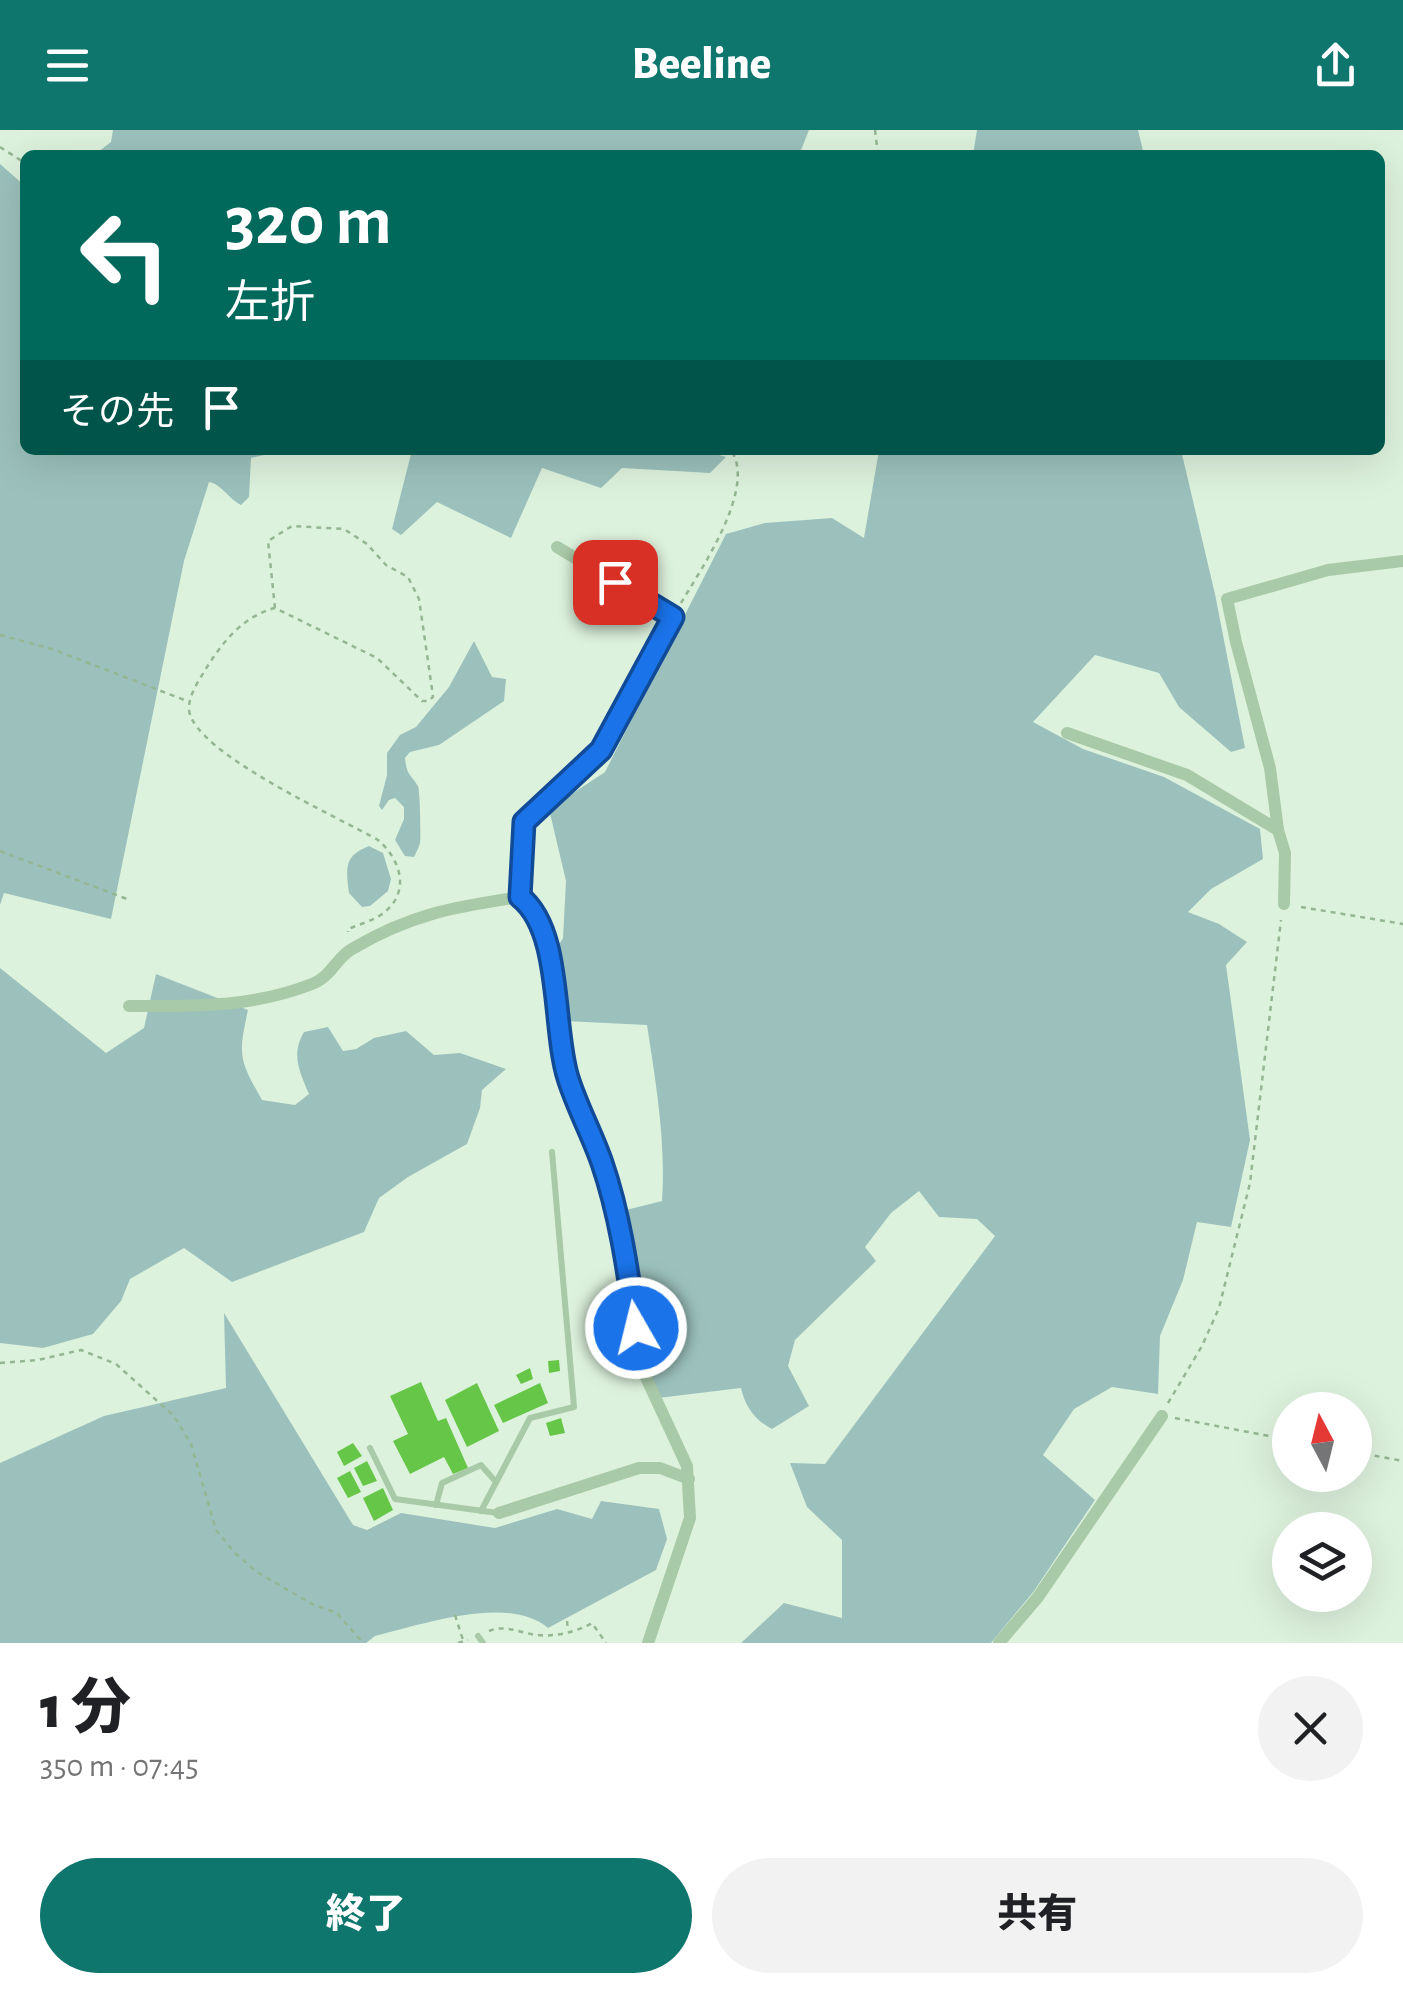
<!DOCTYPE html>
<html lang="ja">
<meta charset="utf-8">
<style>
:root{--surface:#fff;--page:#f2f2f2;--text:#202124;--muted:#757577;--accent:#0f766e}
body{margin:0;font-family:"Alegreya Sans","Noto Sans JP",sans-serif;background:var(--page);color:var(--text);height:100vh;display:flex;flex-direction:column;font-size:38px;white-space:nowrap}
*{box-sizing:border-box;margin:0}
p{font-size:32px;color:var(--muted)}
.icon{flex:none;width:55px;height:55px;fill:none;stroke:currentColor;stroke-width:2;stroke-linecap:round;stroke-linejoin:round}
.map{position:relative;height:1513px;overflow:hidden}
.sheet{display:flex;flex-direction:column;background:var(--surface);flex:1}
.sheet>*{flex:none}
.hud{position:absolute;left:20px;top:20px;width:1365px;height:305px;border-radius:15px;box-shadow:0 10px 40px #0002;background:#00695c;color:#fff;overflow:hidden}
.needle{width:65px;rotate:353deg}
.controls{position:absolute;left:1272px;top:1262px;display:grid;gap:20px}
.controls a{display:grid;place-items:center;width:100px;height:100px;border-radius:50%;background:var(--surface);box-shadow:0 10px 40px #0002;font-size:50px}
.pin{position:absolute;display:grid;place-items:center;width:85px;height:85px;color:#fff;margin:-42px;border-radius:20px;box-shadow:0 5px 15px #0006}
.me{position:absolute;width:110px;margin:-55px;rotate:352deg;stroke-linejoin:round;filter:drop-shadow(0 0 8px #0008)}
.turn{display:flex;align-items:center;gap:35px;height:210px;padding:0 40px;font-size:45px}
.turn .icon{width:130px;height:130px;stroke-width:2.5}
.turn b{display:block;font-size:70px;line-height:85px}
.then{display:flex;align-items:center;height:95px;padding:0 40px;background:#0003;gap:20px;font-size:38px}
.round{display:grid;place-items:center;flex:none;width:105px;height:105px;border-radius:52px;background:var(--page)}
.headline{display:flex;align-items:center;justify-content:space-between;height:170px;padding:0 40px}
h1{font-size:60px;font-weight:800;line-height:75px}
.action{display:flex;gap:20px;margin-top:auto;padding:20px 40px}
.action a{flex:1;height:115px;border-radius:60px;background:var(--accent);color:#fff;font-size:40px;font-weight:800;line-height:115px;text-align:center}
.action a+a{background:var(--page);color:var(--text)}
header{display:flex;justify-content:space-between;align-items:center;height:130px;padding:0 40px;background:var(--accent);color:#fff;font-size:45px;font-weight:800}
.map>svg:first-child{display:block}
</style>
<header><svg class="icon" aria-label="menu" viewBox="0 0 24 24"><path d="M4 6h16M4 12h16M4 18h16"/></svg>Beeline<svg class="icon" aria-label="share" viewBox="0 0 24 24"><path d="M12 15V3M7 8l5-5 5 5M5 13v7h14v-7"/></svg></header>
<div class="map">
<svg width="1403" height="1513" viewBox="0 0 1403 1513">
<rect width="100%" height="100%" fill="#ddf2dd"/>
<g fill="#9cc1bc">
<path d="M113 0H809L799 25H94L111 12Z"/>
<path d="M977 0H1138L1144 25H973Z"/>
<path d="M0 34 25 56V320H286L251 328 249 367 241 375C229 369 221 354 209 352L184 431 111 789 4 763 0 775Z"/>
<path d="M412 320H701L726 327 710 343 622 338 601 358 542 338 511 408 437 372 401 405 392 399Z"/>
<path d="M879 320H1181L1215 464 1245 618 1231 622 1179 577 1159 543 1095 525 1033 592 1083 619 1164 647 1260 699 1263 729 1211 759 1188 782 1219 794 1247 812 1226 835 1250 1010 1231 1097 1197 1092 1183 1150 1160 1206 1158 1264 1112 1257 1074 1279 1043 1325 1095 1370 1034 1461 991 1513H741L784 1473 842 1488V1410L807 1377 790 1333 825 1334 995 1106 977 1089 939 1087 919 1061 891 1083 865 1117 876 1131 795 1210 788 1236 809 1276 772 1299C756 1291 745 1277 741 1258L658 1268 646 1231 636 1144 622 1081 662 1071C666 1012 656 954 647 895L565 891 555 821 563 808 566 751 549 679 605 642 726 404 765 393 832 388 864 408Z"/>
<path d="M474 511 492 547 506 549 504 571 439 615 410 622 405 628C407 646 410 643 418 656 420 660 421 708 420 713 420 715 415 725 414 727L405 726 395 710 404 689V677L395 668 389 670 382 680 379 676 387 645V623L400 605 416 597 449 557Z"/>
<path d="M369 716 383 723 391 749 388 761 370 776 362 777 349 763C346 737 344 726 369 716Z"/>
<path d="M0 838 106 923 144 898 156 844 248 880C238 926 239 929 262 970L295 975 309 964C299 941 291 924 304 902L328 897 343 921 356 919 374 908 406 901 434 925 460 923 506 939 482 960 480 978 467 1014 408 1047 379 1068 364 1102 232 1152 184 1118 130 1149 121 1171 93 1204 43 1218 0 1213Z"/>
<path d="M224 1183 353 1395 367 1400 401 1383 495 1398 557 1379 592 1389 601 1371 659 1379 667 1409 656 1440 548 1498C508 1464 421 1495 375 1506L366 1513H0V1333L104 1286 226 1258Z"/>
</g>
<g fill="#66c647">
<path d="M559 1230 560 1241 549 1243 548 1231Z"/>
<path d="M530 1238 533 1249 521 1254 516 1245Z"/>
<path d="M421 1252 438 1291 446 1288 468 1338 453 1344 444 1327 410 1344 393 1311 408 1304 390 1266Z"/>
<path d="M477 1253 499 1301 467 1317 445 1270Z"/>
<path d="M540 1253 548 1273 503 1293 494 1275Z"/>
<path d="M561 1288 565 1303 550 1306 546 1293Z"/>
<path d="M353 1313 362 1326 344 1336 337 1322Z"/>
<path d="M367 1331 377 1351 363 1356 354 1338Z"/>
<path d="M350 1341 361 1362 348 1368 337 1348Z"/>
<path d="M383 1358 393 1380 374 1391 363 1368Z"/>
</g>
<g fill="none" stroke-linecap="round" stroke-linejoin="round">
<g stroke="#94b692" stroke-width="2.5" stroke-dasharray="5 5" stroke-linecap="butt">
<path d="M875 0 878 25"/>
<path d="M0 17 25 33"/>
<path d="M681 473C701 439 757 358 731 320"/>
<path d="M275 478 268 411 292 396 344 399 367 414 386 435 408 447 419 469 432 559 433 567 428 571H422L377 528 275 478C244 486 224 510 207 537 200 549 188 565 189 580 194 623 340 688 378 710 399 728 411 759 386 781 376 790 360 794 348 799V802"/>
<path d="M0 505 52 519 187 571"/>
<path d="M0 721 127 769"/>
<path d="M1301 777 1403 794"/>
<path d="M0 1233 38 1230 81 1220 116 1234 174 1286 191 1314 216 1400 235 1423 257 1442 312 1474 337 1483 363 1513"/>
<path d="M1168 1273 1202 1216 1219 1178 1250 1053 1281 790"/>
<path d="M1175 1288 1290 1310"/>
<path d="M1355 1322 1403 1331"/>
<path d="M455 1485 463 1510"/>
<path d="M567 1491 568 1501"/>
<path d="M489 1501C505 1494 520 1503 537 1505 556 1507 576 1502 592 1493L606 1513"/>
<path d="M458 1513 468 1510"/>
</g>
<g stroke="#a9caa8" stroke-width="6">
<path d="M370 1318 395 1369 498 1383"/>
<path d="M436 1375 442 1353 481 1335 496 1352"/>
<path d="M481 1381 530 1288 574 1277 552 1022"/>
<path d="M478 1506 483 1513"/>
</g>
<g stroke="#a9caa8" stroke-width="12">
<path d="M1067 603 1187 645 1278 700"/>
<path d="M520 767 524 692 601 620 673 487 557 417"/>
<path d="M1284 774 1285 723 1278 700 1270 638 1236 512 1227 469 1328 440 1403 431"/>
<path d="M129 876C193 876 251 878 312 854 331 847 336 828 352 819 411 784 454 777 520 767L534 778 547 816 567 945 603 1034 627 1142 643 1241 687 1336 690 1388 648 1513"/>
<path d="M499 1383 639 1338H660L689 1349"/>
<path d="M999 1513 1038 1467 1162 1286"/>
</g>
</g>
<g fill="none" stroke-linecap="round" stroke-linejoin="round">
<g stroke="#114b97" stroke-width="25">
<path id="route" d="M615 452 673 487 601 620 524 692 520 767C563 801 552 898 568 948 577 977 592 1004 602 1033 620 1085 628 1143 636 1198"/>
</g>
<use href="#route" stroke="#1a73e8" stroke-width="18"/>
</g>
</svg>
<div class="controls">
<a><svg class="needle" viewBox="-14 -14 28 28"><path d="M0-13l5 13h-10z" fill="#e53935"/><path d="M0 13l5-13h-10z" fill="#757577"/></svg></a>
<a><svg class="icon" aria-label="layers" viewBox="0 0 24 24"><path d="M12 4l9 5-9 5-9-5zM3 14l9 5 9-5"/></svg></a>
</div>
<div class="pin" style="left:615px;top:452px;background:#d93025"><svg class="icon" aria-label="arrive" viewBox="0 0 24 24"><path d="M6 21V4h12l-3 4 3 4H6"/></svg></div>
<svg class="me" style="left:636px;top:1198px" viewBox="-20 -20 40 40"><circle r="17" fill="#1a73e8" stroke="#fff" stroke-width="3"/><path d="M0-11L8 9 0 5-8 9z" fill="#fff"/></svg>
<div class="hud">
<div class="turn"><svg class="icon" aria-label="left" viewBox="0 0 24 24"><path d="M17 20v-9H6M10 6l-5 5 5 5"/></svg><div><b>320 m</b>左折</div></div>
<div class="then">その先<svg class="icon" aria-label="arrive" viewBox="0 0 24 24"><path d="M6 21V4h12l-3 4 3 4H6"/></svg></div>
</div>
</div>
<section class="sheet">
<div class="headline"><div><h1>1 分</h1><p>350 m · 07:45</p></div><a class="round"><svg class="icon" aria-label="close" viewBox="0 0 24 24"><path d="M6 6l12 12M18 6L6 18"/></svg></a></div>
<div class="action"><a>終了</a><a>共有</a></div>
</section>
